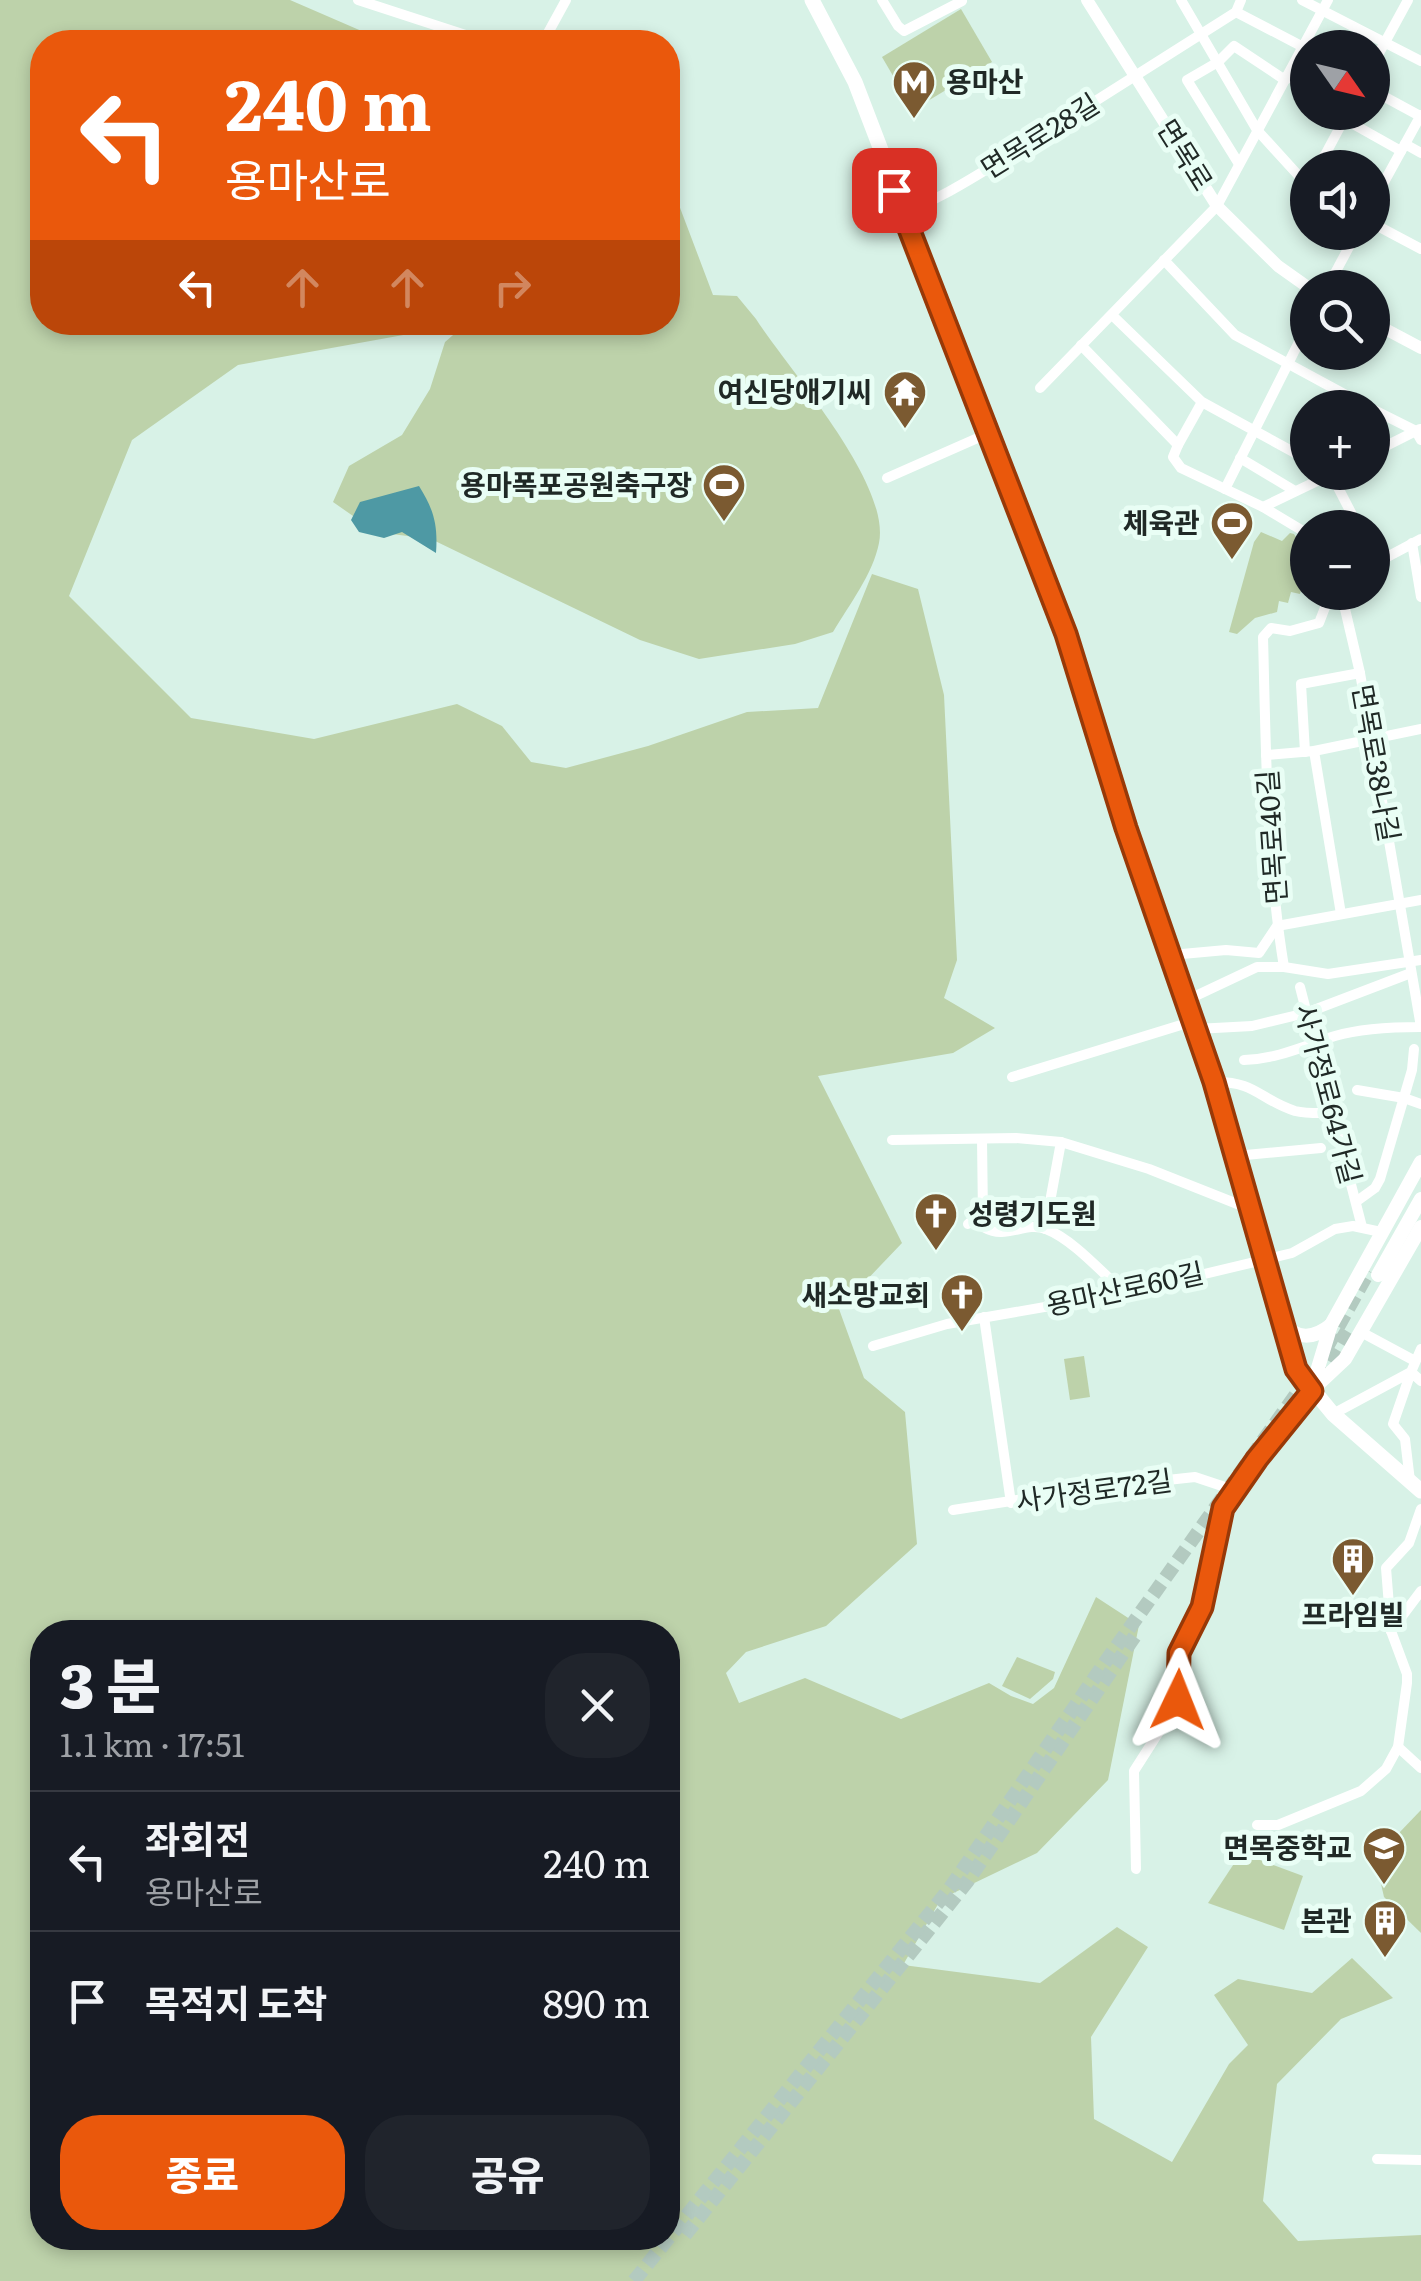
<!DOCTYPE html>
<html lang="ko">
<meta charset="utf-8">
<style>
:root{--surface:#171b24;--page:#20242c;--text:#f1f3f6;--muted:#9ea1a6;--line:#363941;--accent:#ea580c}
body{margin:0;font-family:Literata,"Noto Sans KR",serif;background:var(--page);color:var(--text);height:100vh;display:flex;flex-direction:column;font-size:38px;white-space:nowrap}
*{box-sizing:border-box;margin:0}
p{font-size:32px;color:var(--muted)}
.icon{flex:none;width:55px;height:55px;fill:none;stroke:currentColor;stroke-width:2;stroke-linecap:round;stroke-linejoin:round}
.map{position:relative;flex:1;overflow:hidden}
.details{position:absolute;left:30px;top:1620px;width:650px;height:630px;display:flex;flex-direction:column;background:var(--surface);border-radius:40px;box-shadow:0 5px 15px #0003}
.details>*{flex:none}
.banner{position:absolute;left:30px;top:30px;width:650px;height:305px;border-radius:40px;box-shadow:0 5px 15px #0003;background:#ea580c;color:#fff;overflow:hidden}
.needle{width:65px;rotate:124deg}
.controls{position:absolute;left:1290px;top:30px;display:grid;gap:20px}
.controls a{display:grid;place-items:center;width:100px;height:100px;border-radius:50%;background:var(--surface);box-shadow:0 5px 15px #0003;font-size:50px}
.pin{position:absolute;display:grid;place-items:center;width:85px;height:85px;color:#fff;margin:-42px;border-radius:20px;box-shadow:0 5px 15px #0006}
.me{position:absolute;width:110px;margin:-55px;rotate:2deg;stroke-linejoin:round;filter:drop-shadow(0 0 8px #0008)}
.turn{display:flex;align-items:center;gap:35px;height:210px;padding:0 30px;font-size:45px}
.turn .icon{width:130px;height:130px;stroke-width:2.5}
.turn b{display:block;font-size:70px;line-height:85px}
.lanes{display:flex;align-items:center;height:95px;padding:0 30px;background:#0003;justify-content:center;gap:50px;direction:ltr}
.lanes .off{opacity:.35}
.round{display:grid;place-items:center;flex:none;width:105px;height:105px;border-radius:40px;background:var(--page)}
.overview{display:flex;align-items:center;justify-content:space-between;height:170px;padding:0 30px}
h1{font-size:60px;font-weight:800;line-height:75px}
.primary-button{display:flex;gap:20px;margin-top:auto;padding:20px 30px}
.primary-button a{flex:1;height:115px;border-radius:40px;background:var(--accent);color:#fff;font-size:40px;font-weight:800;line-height:115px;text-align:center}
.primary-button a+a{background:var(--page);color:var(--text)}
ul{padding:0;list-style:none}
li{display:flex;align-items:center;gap:30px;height:140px;padding:0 30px;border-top:2px solid var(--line)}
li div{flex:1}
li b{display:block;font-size:38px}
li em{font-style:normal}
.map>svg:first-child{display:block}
</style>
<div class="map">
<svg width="1421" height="2281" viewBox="0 0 1421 2281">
<rect width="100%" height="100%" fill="#d8f2e7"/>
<g fill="#bdd2aa" fill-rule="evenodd">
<path d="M0 0H290L387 42H42V322L444 323 420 332 238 365 132 440 69 596 191 718 314 739 457 704 502 726 531 762 566 768 648 746 747 712 818 708 872 574 918 589 944 695 957 960 944 998 995 1028 953 1053 818 1076 902 1243 839 1309 864 1378 905 1412 917 1544 826 1626 746 1652 726 1673 739 1703 805 1678 901 1719 989 1683 1011 1696 1033 1704 1054 1688 1096 1597 1139 1625 1108 1780 1037 1853 941 1899 903 1965 1040 1983 1117 1927 1148 1947 1091 2037 1094 2119 1172 2162 1229 2064 1248 2045 1214 1995 1238 1979 1312 1993 1352 1958 1393 1998 1341 2019 1277 2084 1263 2201 1298 2241 1421 2235V2281H0ZM42 1632H668V2238H42Z"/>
<path d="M961 9 992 62 913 110 882 57Z"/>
<path d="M668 176 713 295 737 296 756 319C789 370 891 483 879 543 873 574 849 605 833 632L795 644 699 659 640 640 431 539 376 532 333 502 349 466 402 435 430 389 445 342 467 323 668 322Z"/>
<path d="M1261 532 1282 541 1290 533 1294 534 1307 556 1305 562H1297L1307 565 1300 594 1291 592 1288 603 1279 601 1277 612 1255 618 1237 634 1229 632 1254 542Z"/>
<path d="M1084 1356 1090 1397 1070 1400 1064 1359Z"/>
<path d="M1017 1657 1055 1672 1053 1679 1030 1699 1002 1686Z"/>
<path d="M1421 1810V1933L1384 1897 1375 1858Z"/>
<path d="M1241 1853 1303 1876 1284 1930 1208 1903Z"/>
</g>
<path fill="#4e99a4" d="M419 486C434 510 438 525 436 553L402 532 384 538 359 532 351 520 360 502Z"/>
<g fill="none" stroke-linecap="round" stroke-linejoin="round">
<g stroke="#b3cac0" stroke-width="14" stroke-dasharray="14 7" stroke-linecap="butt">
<path d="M1328 1345 1369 1271"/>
<path d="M1318 1379 1348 1329"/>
<path d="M685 2235 967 1882 1137 1633"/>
<path d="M634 2281 950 1888 1106 1661 1312 1372"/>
</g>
<g stroke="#fff" stroke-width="10">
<path d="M358 0 487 42"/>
<path d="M882 0 898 26 904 31 962 1"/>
<path d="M1181 0 1257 130 1308 186"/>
<path d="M1302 0 1421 61"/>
<path d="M1236 12 1307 49"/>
<path d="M543 42 566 0"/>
<path d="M1372 66 1408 0"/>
<path d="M1287 76 1308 88"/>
<path d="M1372 90 1420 116"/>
<path d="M1344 119 1401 151"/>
<path d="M1405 144 1421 153"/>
<path d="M1324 156 1346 168"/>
<path d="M1239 164 1187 80 1218 62 1234 46 1285 80"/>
<path d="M1318 168 1348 112"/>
<path d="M1372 204 1421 115"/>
<path d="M889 218C938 202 982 172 1026 145 1096 101 1166 56 1236 12L1241 0"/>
<path d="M1372 223 1421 249"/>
<path d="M1164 260 1235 335 1370 408"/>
<path d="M1327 288 1357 232"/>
<path d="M1112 315 1202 402 1308 460"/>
<path d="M1081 345 1178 445 1173 457 1181 468 1263 507 1308 534"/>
<path d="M1040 388 1217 206 1328 0"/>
<path d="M1372 409 1416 431 1421 440"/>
<path d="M1178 445 1202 402"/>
<path d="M1372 453 1420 429"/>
<path d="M1240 458 1295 491"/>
<path d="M1330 472 1359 528"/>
<path d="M887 478 989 433"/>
<path d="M1225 489 1308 324"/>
<path d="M1263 507 1336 472"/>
<path d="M1412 543 1421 597"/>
<path d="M1372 565 1421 539"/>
<path d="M1314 751 1341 914"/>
<path d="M1305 752 1301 684 1360 673"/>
<path d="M1266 755 1314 751 1421 729"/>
<path d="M1171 955 1226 950 1259 953 1277 926 1421 900"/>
<path d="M1284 967C1266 858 1266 746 1263 637L1271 628 1290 631 1319 623 1331 592"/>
<path d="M1300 987 1362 1227"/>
<path d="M1187 1000 1257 967H1284L1328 974 1421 960"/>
<path d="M1196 1029 1252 1026 1306 1013 1411 973"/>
<path d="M1244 1060C1277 1059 1304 1046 1335 1036 1362 1028 1393 1027 1421 1027L1360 673 1341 592"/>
<path d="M1012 1077 1194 1021"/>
<path d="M1214 1082C1256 1081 1260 1100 1295 1111 1307 1114 1322 1113 1335 1113"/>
<path d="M1357 1090 1404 1098 1421 1104"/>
<path d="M982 1139 983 1217"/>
<path d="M892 1140 1016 1138 1061 1142 1149 1169 1250 1209"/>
<path d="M1235 1156 1321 1148"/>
<path d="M1357 1201 1375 1188 1380 1179 1412 1070 1414 1049"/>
<path d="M968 1224 974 1219 983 1217 985 1228C1006 1240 1025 1221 1046 1229 1074 1240 1103 1274 1125 1293"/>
<path d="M1045 1229 1061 1142"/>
<path d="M984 1317 1011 1503"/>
<path d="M1361 1332 1415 1361"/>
<path d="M873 1346 947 1324 1125 1293 1292 1253 1335 1229 1353 1226 1381 1232"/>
<path d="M1333 1414 1411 1372 1421 1349"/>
<path d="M1410 1481 1405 1439 1393 1424 1411 1372 1421 1381"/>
<path d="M953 1510 1094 1488 1195 1477 1234 1490"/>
<path d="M1391 1631 1386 1568 1409 1543 1421 1509"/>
<path d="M1398 1747 1421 1768"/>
<path d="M1257 1825H1278L1361 1791 1386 1769 1398 1747 1407 1683V1674L1391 1631 1421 1591"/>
<path d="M1136 1869 1134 1771 1178 1702V1656L1203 1607 1223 1508 1240 1481 1311 1391"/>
<path d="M1377 2159 1421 2160"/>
</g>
<g stroke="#fff" stroke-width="12">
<path d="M1087 0 1217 206 1278 266 1309 288"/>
<path d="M1372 322 1421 348"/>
</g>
<g stroke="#fff" stroke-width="14">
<path d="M1378 1275 1421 1199"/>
<path d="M1283 1323C1296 1340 1314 1339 1331 1325"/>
<path d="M1312 1390 1345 1359 1421 1227"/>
<path d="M1311 1391 1331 1325 1421 1162"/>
</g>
<path stroke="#fff" stroke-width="15" d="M812 0 855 82 1067 635 1126 827 1214 1082 1296 1369 1333 1414 1421 1491"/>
</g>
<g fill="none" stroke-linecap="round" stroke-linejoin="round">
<g stroke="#983908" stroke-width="25">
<path id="route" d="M894 190 1066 634 1126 828 1214 1082 1296 1369 1312 1391 1257 1459 1223 1508 1202 1607 1179 1653 1178 1700"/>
</g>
<use href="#route" stroke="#ea580c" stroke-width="18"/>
</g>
<defs>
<g id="metro-pin" transform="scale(2.25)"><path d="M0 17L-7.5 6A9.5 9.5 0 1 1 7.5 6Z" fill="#7b5a31" stroke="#e9fef5"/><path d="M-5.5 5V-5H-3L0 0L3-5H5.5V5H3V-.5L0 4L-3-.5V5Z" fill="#fff"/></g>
<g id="temple-pin" transform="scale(2.25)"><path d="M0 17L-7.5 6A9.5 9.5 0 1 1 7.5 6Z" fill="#7b5a31" stroke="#e9fef5"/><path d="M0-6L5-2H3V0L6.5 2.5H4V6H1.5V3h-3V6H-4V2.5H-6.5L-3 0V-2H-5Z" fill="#fff"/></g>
<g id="stadium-pin" transform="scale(2.25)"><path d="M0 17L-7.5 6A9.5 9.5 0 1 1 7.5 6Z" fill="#7b5a31" stroke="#e9fef5"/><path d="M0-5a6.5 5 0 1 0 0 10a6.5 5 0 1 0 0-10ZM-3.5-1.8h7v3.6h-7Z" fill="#fff"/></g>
<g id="church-pin" transform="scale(2.25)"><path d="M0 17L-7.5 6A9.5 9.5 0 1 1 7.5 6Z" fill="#7b5a31" stroke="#e9fef5"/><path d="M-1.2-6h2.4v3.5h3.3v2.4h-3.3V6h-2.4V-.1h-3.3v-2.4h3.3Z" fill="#fff"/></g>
<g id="building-pin" transform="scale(2.25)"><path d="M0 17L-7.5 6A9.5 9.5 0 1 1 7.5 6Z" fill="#7b5a31" stroke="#e9fef5"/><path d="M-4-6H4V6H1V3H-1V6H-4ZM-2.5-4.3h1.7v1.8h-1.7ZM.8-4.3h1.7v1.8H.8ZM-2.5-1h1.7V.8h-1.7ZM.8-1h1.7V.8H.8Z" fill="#fff"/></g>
<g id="school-pin" transform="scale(2.25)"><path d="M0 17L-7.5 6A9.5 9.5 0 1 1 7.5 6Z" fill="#7b5a31" stroke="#e9fef5"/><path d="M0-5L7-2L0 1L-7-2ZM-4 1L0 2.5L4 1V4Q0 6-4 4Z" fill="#fff"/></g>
</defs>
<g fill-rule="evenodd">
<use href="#metro-pin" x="914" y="82"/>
<use href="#temple-pin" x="905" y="392"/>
<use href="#stadium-pin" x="724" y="485"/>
<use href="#stadium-pin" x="1232" y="523"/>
<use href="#church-pin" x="936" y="1214"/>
<use href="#church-pin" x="962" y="1295"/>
<use href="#building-pin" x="1353" y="1559"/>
<use href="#school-pin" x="1384" y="1848"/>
<use href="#building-pin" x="1385" y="1921"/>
</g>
<g text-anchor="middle" stroke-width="10" stroke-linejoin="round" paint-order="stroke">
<g font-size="28" font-weight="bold" fill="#202926" stroke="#e9fef5" text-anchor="end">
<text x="946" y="92" text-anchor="start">용마산</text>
<text x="872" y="402">여신당애기씨</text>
<text x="692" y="495">용마폭포공원축구장</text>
<text x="1200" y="533">체육관</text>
<text x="968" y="1224" text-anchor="start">성령기도원</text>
<text x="930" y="1305">새소망교회</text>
<text x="1353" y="1625" text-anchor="middle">프라임빌</text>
<text x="1352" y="1858">면목중학교</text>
<text x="1352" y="1931">본관</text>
</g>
<g font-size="28" fill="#202926" stroke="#e9fef5">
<text transform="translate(1040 136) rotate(-32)" y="10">면목로28길</text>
<text transform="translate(1185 155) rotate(58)" y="10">면목로</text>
<text transform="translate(1376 763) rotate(80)" y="10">면목로38나길</text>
<text transform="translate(1272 837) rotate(-94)" y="10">면목로40길</text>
<text transform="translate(1328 1094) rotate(75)" y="10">사가정로64가길</text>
<text transform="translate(1125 1289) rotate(-12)" y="10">용마산로60길</text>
<text transform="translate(1094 1491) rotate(-8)" y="10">사가정로72길</text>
</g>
</g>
</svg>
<div class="controls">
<a><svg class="needle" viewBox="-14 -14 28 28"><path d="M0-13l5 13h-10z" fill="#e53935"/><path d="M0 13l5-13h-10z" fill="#9ea1a6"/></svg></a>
<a><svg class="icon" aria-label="sound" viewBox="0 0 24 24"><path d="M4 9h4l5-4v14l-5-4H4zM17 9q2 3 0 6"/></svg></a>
<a><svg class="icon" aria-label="search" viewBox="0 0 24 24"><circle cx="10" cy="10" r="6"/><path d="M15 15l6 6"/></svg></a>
<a>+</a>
<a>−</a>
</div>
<div class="pin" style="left:894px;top:190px;background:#d93025"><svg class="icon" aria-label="arrive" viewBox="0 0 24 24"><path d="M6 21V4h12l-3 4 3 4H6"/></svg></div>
<svg class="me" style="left:1178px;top:1700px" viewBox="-20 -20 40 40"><path d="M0-17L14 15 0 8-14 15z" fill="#ea580c" stroke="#fff" stroke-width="4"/></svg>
<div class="banner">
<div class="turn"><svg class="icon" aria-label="left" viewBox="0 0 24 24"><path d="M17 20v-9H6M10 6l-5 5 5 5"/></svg><div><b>240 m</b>용마산로</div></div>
<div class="lanes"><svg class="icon" aria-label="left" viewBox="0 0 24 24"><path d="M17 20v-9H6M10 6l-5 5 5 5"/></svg><svg class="icon off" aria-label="ahead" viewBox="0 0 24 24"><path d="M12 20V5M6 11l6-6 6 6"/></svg><svg class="icon off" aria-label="ahead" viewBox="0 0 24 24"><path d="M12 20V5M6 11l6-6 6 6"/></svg><svg class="icon off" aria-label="right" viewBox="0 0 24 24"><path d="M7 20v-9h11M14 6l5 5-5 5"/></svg></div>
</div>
<section class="details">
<div class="overview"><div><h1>3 분</h1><p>1.1 km · 17:51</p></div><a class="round"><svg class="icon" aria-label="close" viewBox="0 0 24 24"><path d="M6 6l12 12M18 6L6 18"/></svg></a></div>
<ul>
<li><svg class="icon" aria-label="left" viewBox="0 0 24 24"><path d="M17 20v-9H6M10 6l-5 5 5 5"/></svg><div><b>좌회전</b><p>용마산로</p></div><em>240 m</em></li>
<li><svg class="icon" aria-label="arrive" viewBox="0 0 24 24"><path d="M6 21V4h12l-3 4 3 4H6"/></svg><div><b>목적지 도착</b></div><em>890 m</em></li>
</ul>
<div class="primary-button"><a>종료</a><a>공유</a></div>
</section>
</div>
